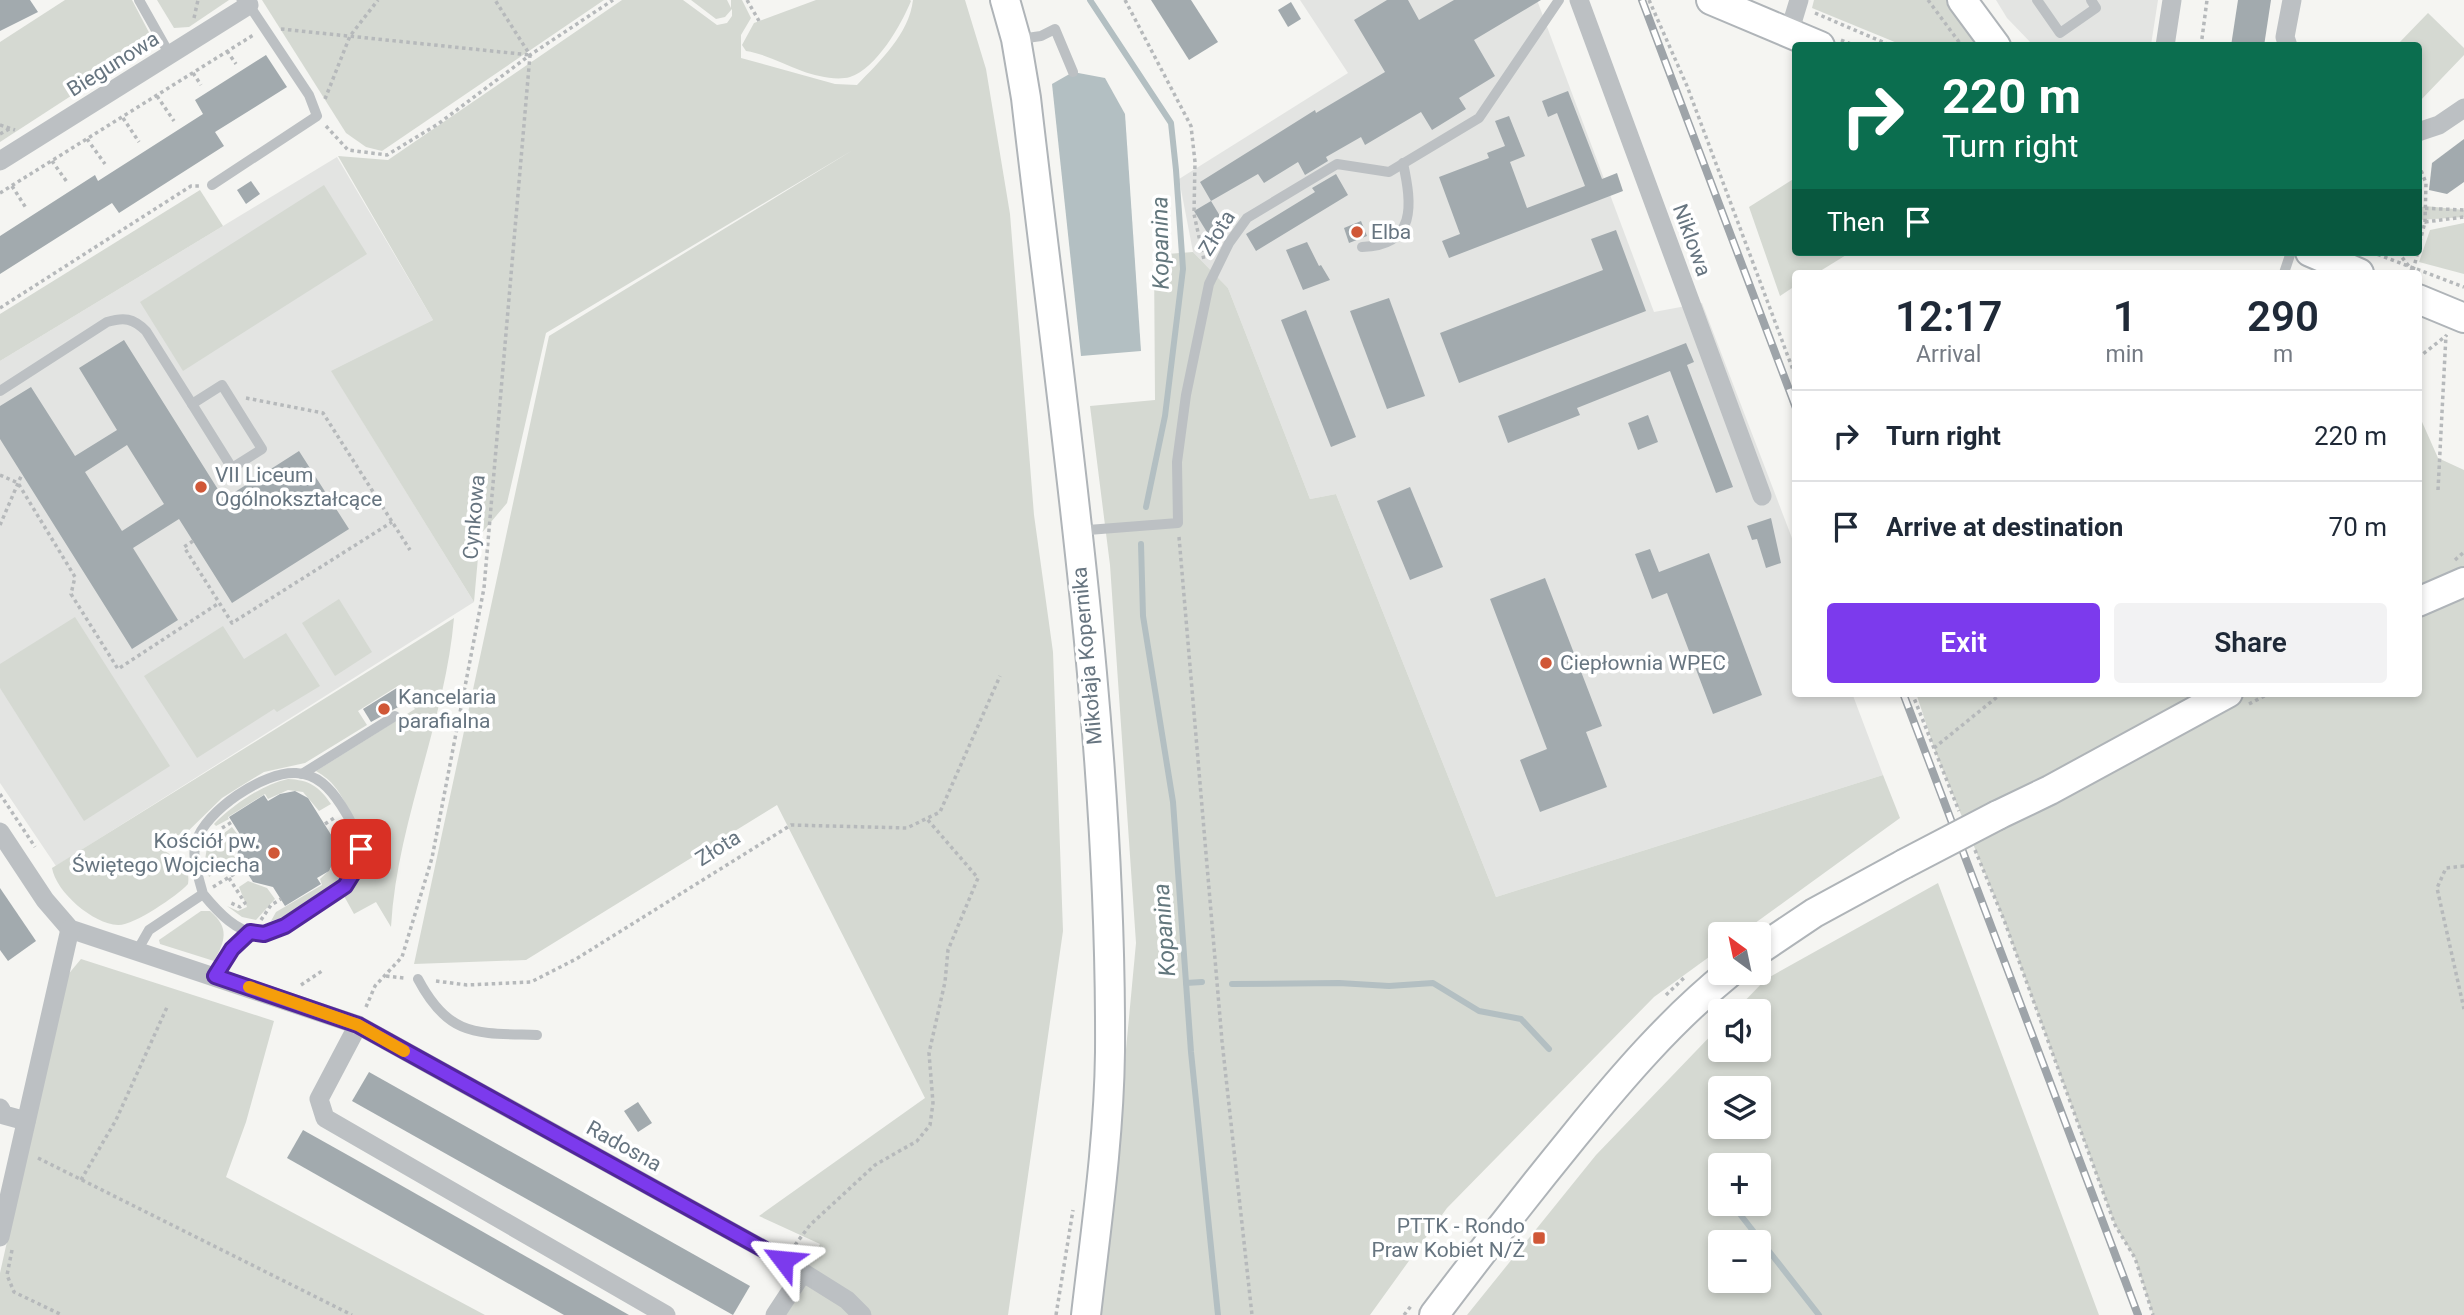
<!DOCTYPE html>
<meta charset="utf-8">
<style>
:root{--surface:#fff;--page:#f2f2f3;--text:#1f2937;--muted:#747a83;--line:#e0e1e3;--accent:#7c3aed}
body{margin:0;font-family:Roboto,sans-serif;background:var(--page);color:var(--text);height:100vh;display:flex;flex-direction:column;font-size:26px;white-space:nowrap}
*{box-sizing:border-box;margin:0}
p{font-size:23px;color:var(--muted)}
.icon{flex:none;width:38px;height:38px;fill:none;stroke:currentColor;stroke-width:2;stroke-linecap:round;stroke-linejoin:round}
.map{position:relative;flex:1;overflow:hidden}
.details{position:absolute;left:1792px;top:270px;width:630px;height:427px;display:flex;flex-direction:column;background:var(--surface);border-radius:7px;box-shadow:0 4px 10px #0003}
.details>*{flex:none}
.top-card{position:absolute;left:1792px;top:42px;width:630px;height:214px;border-radius:7px;box-shadow:0 4px 10px #0003;background:#0b6e4f;color:#fff;overflow:hidden}
.needle{width:46px;rotate:327deg}
.tools{position:absolute;left:1708px;top:922px;display:grid;gap:14px}
.tools a{display:grid;place-items:center;width:63px;height:63px;border-radius:7px;background:var(--surface);box-shadow:0 4px 10px #0003;font-size:35px}
.pin{position:absolute;display:grid;place-items:center;width:60px;height:60px;color:#fff;margin:-30px;border-radius:14px;box-shadow:0 4px 10px #0006}
.me{position:absolute;width:77px;margin:-38px;rotate:299deg;stroke-linejoin:round;filter:drop-shadow(0 0 5px #0008)}
.turn{display:flex;align-items:center;gap:24px;height:147px;padding:0 35px;font-size:32px}
.turn .icon{width:91px;height:91px;stroke-width:2.5}
.turn b{display:block;font-size:49px;line-height:60px}
.then{display:flex;align-items:center;height:66px;padding:0 35px;background:#0003;gap:14px;font-size:26px}
.eta{display:flex;justify-content:space-evenly;align-items:center;height:119px;text-align:center}
.eta b{font-size:42px;font-weight:600;line-height:49px}
.button{display:flex;gap:14px;margin-top:auto;padding:14px 35px}
.button a{flex:1;height:80px;border-radius:7px;background:var(--accent);color:#fff;font-size:28px;font-weight:600;line-height:80px;text-align:center}
.button a+a{background:var(--page);color:var(--text)}
ul{padding:0;list-style:none}
li{display:flex;align-items:center;gap:21px;height:91px;padding:0 35px;border-top:2px solid var(--line)}
li div{flex:1}
li b{display:block;font-size:26px}
li em{font-style:normal}
.map>svg:first-child{display:block}
</style>
<div class="map">
<svg width="2464" height="1315" viewBox="0 0 2464 1315">
<rect width="100%" height="100%" fill="#f5f5f2"/>
<g fill="#e3e4e2">
<path d="M1300 0H1537L1654 312 1702 303 1795 546 1796 693H1852L1883 775 1496 897 1336 494 1310 499 1228 288 1193 252 1179 179 1348 73Z"/>
<path d="M1996 0H2158L2151 45H2033L2007 18Z"/>
<path d="M337 157 433 320 332 372 474 602 56 866 0 783V361Z"/>
</g>
<g fill="#d5d9d2" fill-rule="evenodd">
<path d="M65 0H132L154 42 0 142V42Z"/>
<path d="M157 0H229L189 27 174 28Z"/>
<path d="M262 0H604L382 151 366 147 346 133Z"/>
<path d="M622 0H683L717 25 727 23 732 16V9L725 17 716 19 691 0H727L731 8V0H742L751 18 741 35V58L835 84 857 85C880 61 909 34 913 0H965L986 69 1010 214 1034 515 1053 652 1063 931 1008 1315H782L820 1244 759 1216 925 1098 777 805 526 960 414 964 549 336 853 150 546 333 507 503 480 535 474 602 331 371 433 320 338 156 388 160Z"/>
<path d="M816 0H910L911 1C901 25 877 68 850 77 836 81 816 76 802 71 783 64 766 54 746 51L742 45 754 23Z"/>
<path d="M1814 0H1950L1981 45H1902L1812 8Z"/>
<path d="M2428 13 2464 48V55L2419 102 2418 46 2397 45Z"/>
<path d="M1795 178 1796 252H1851L1817 273H1796L1795 286 1780 296 1749 207Z"/>
<path d="M324 185 367 254 183 371 140 302Z"/>
<path d="M200 190 223 226 0 361V314Z"/>
<path d="M2425 206 2464 210V217L2419 220V208Z"/>
<path d="M2464 223V274L2419 262 2430 230Z"/>
<path d="M1193 252 1228 288 1310 499 1336 494 1496 897 1883 775 1900 818 1740 934H1720V949L1654 997 1447 1208 1370 1315H1101L1136 943 1110 565 1090 406 1155 400 1154 255Z"/>
<path d="M2419 415 2438 458 2464 470V1315H2153L2135 1258 2115 1225 2004 920 1934 748 1916 693H2418Z"/>
<path d="M339 599 372 652 335 676 302 623Z"/>
<path d="M75 617 170 766 84 821 0 688V664Z"/>
<path d="M454 618C445 723 397 821 391 927L376 902 354 914 344 896C376 864 370 844 348 808 339 791 333 781 316 771L415 709 410 702 412 698 401 684 358 711 367 725 305 763 264 772 241 786 222 798 180 839 176 833 157 843C167 858 192 858 188 884 177 896 133 926 118 925 93 924 56 892 52 868Z"/>
<path d="M223 626 244 659 286 633 320 686 277 712 274 709 197 758 144 676Z"/>
<path d="M288 779C309 780 319 786 331 804L319 811 303 792 288 790 268 799 265 794 228 817 229 819 216 826 214 824C233 805 261 785 288 779Z"/>
<path d="M232 827 238 835 233 855 237 860 209 877 205 860 209 834H223Z"/>
<path d="M348 834 354 854C343 887 304 913 271 921L276 912 322 885 320 879 337 863V841Z"/>
<path d="M248 881 267 888 275 899 256 920 242 917 227 906 238 911 247 907 239 887Z"/>
<path d="M1938 883 2099 1315H1467L1596 1155 1720 1026V1050H1759V1012L1735 1011 1766 979ZM1720 1088H1759V1127H1720ZM1720 1166H1759V1204H1720ZM1720 1242H1759V1281H1720Z"/>
<path d="M201 911H210C230 928 225 941 214 961L160 944 159 940Z"/>
<path d="M81 959 274 1021 246 1122 226 1177 485 1315H0V1273L66 977Z"/>
</g>
<path fill="#b3bfc2" d="M1073 72 1105 78 1125 114 1141 351 1081 356 1052 84Z"/>
<g fill="none" stroke-linecap="round" stroke-linejoin="round">
<g stroke="#b3bfc2" stroke-width="6">
<path d="M1090 0 1171 123 1176 170 1183 269 1165 416 1146 507"/>
<path d="M1141 544 1143 616 1173 802 1191 1052 1218 1315"/>
<path d="M1186 983 1202 982"/>
<path d="M1232 984 1339 983 1389 986 1433 983 1479 1011 1521 1019 1549 1049"/>
<path d="M1715 1178 1720 1186"/>
<path d="M1732 1204 1819 1315"/>
</g>
</g>
<g fill="#a2aaae" fill-rule="evenodd">
<path d="M0 0H30L38 12 0 31Z"/>
<path d="M1151 0H1191L1218 42 1189 60Z"/>
<path d="M1387 0H1408L1419 20 1454 0H1541L1474 40 1495 76 1459 98 1466 109 1432 130 1421 112 1365 145 1361 137 1326 157 1328 161 1305 175 1298 162 1264 183 1258 174 1211 201 1200 182 1315 110 1316 113 1385 72 1354 20Z"/>
<path d="M2238 0H2271L2264 46H2231Z"/>
<path d="M1291 2 1301 19 1288 27 1278 10Z"/>
<path d="M266 55 287 87 215 132 224 146 119 213 112 203 0 274V236L95 175 98 181 203 114 195 100Z"/>
<path d="M1568 91 1602 179 1617 173 1623 191 1449 258 1442 241 1460 234 1439 177 1489 158 1487 153 1505 146 1495 121 1509 116 1525 156 1510 162 1527 208 1585 186 1557 113 1548 117 1542 101Z"/>
<path d="M2464 139V182L2447 194 2429 190 2432 163Z"/>
<path d="M1336 174 1348 195 1256 251 1246 234 1315 192 1312 188Z"/>
<path d="M251 181 260 194 246 204 237 190Z"/>
<path d="M1211 201 1229 231 1213 242 1194 211Z"/>
<path d="M1361 221 1367 236 1349 243 1344 228Z"/>
<path d="M1616 230 1646 311 1459 383 1440 333 1603 270 1591 239Z"/>
<path d="M1307 242 1319 266 1321 265 1330 280 1303 290 1286 250Z"/>
<path d="M1389 298 1425 396 1387 409 1350 311Z"/>
<path d="M1306 310 1356 437 1331 447 1281 320Z"/>
<path d="M124 340 224 499 299 451 349 529 232 603 179 519 133 548 178 620 132 649 0 439V406L31 387 75 456 117 430 79 368ZM127 445 164 504 122 531 85 472Z"/>
<path d="M1686 343 1694 362 1687 365 1733 487 1716 493 1670 371 1577 408 1580 415 1508 443 1498 416Z"/>
<path d="M1648 415 1658 442 1638 450 1628 423Z"/>
<path d="M1410 487 1443 567 1410 580 1377 501Z"/>
<path d="M1771 518 1781 563 1766 568 1757 539 1752 540 1747 526Z"/>
<path d="M1650 549 1659 572 1709 553 1762 695 1713 714 1667 593 1652 599 1635 554Z"/>
<path d="M1545 578 1602 726 1586 732 1607 787 1540 812 1520 760 1547 749 1490 599Z"/>
<path d="M400 686 409 701 371 722 363 709Z"/>
<path d="M295 791 308 798 335 841 336 857 329 871 317 878 321 884 285 906 273 887 253 882 244 868 237 856 241 836 229 817 264 795 268 801 280 794Z"/>
<path d="M0 888 36 941 8 961 0 950Z"/>
<path d="M369 1072 750 1286 733 1315 352 1101Z"/>
<path d="M638 1102 652 1123 638 1132 624 1111Z"/>
<path d="M303 1130 353 1158 629 1315H564L287 1158Z"/>
</g>
<g fill="none" stroke-linecap="round" stroke-linejoin="round">
<g stroke="#afb4b8" stroke-width="32">
<g id="secondary">
<path d="M1005 0 1016 39 1026 98C1062 413 1112 734 1110 1052 1109 1139 1096 1228 1086 1315"/>
<path d="M1711 0 1820 46"/>
<path d="M1962 0 1996 46"/>
<path d="M2310 252 2359 273"/>
<path d="M2418 299 2464 318"/>
<path d="M2418 602 2464 582"/>
<path d="M1998 815 2050 790 2228 693"/>
<path d="M1759 950 1814 913 1904 864"/>
<path d="M1434 1315C1480 1254 1527 1194 1575 1135 1622 1077 1671 1020 1729 973"/>
</g>
</g>
<g stroke="#b6b9bb" stroke-width="3.5" stroke-dasharray="3.5 3.5" stroke-linecap="butt">
<path d="M747 0 759 21"/>
<path d="M1125 0 1191 126 1195 162 1194 214 1204 260"/>
<path d="M1649 0 1687 86 1796 378"/>
<path d="M1928 0 1962 46"/>
<path d="M1815 13 1892 46"/>
<path d="M194 18 198 0"/>
<path d="M281 29 530 55"/>
<path d="M1841 40 1856 46"/>
<path d="M2201 46 2207 0"/>
<path d="M227 51 236 64"/>
<path d="M193 73 201 85"/>
<path d="M157 96 174 121"/>
<path d="M325 99 350 36 378 0"/>
<path d="M123 118 139 142"/>
<path d="M0 125 15 130"/>
<path d="M326 126 348 150 387 155 438 124 530 55 613 0"/>
<path d="M0 134 11 128"/>
<path d="M87 139 105 164"/>
<path d="M52 161 67 182"/>
<path d="M12 186 26 208"/>
<path d="M0 193 255 34"/>
<path d="M2418 208 2464 210"/>
<path d="M2418 220 2425 222 2426 183 2420 168 2419 151"/>
<path d="M2418 249 2425 222 2464 217"/>
<path d="M2371 252 2464 287"/>
<path d="M2398 252 2414 273"/>
<path d="M2413 270 2418 252"/>
<path d="M0 308 191 186H199"/>
<path d="M2418 358 2447 335"/>
<path d="M246 398 323 413 410 550"/>
<path d="M0 475 18 483 75 577 71 594 118 669 219 603"/>
<path d="M2438 490 2446 335"/>
<path d="M0 525 22 474"/>
<path d="M1179 537 1222 1041 1252 1315"/>
<path d="M193 541 184 547 232 623 392 522"/>
<path d="M2455 560 2464 552"/>
<path d="M1912 693 1959 811"/>
<path d="M2249 704 2270 693"/>
<path d="M1934 748 2002 693"/>
<path d="M0 794 35 847"/>
<path d="M325 824 334 818"/>
<path d="M222 828 232 822"/>
<path d="M1975 850 2004 920 2115 1225 2135 1258 2153 1315"/>
<path d="M2464 866 2446 868 2437 888 2464 1009"/>
<path d="M229 878 245 903 240 907 231 903"/>
<path d="M213 887 244 868"/>
<path d="M261 920 271 905 281 899"/>
<path d="M1737 934 1754 923"/>
<path d="M386 976 404 978"/>
<path d="M436 981 467 985 531 982 576 959 791 825 907 828 940 812 1000 676"/>
<path d="M301 985 322 971"/>
<path d="M1666 995 1686 976"/>
<path d="M366 1007 375 986 402 957 432 858 484 588 530 55 495 0"/>
<path d="M38 1158 352 1315"/>
<path d="M81 1180 116 1120 168 1005"/>
<path d="M795 1245 810 1225 875 1165 917 1141 930 1125 933 1103 929 1053 945 982 948 950 978 878 927 819"/>
<path d="M12 1250 7 1275 14 1292 62 1315"/>
<path d="M1056 1315 1073 1210"/>
<path d="M1404 1315 1411 1306"/>
</g>
<g stroke="#bcc0c3" stroke-width="10">
<path d="M139 0 170 55"/>
<path d="M2037 0 2060 33 2096 8 2091 0"/>
<path d="M1020 39 1041 36 1055 29 1073 72"/>
<path d="M212 185 317 116 309 95 249 5"/>
<path d="M1362 247C1417 245 1412 205 1403 163"/>
<path d="M2284 273 2291 252"/>
<path d="M222 385 262 449 232 468 192 404Z"/>
<path d="M0 391 107 322C124 317 133 318 146 331L192 404"/>
<path d="M1079 533 1088 530 1178 523 1177 462 1186 395 1209 284 1229 243 1247 218 1337 164 1389 172 1479 118 1559 0"/>
<path d="M302 774 395 716"/>
<path d="M137 951 149 930 203 894C199 878 191 858 196 842 205 811 264 771 296 773 317 774 330 788 341 805 377 860 358 878 309 910 296 919 280 933 263 934 238 935 217 911 203 894"/>
<path d="M215 976 232 949 250 932"/>
<path d="M418 979C449 1038 477 1033 537 1035"/>
</g>
<g stroke="#bcc0c3" stroke-width="19">
<path d="M1579 0 1762 496"/>
<path d="M1789 33 1799 0"/>
<path d="M2165 46 2172 0"/>
<path d="M2288 46 2285 37 2292 0"/>
<path d="M2418 132 2439 125 2464 108"/>
<path d="M0 161 249 5 246 0"/>
<path d="M0 832 45 900 70 929 358 1025 783 1260 847 1300 862 1315"/>
<path d="M358 1025 319 1099 325 1118 666 1315"/>
<path d="M0 1108 4 1115 26 1121"/>
<path d="M0 1237 70 929"/>
<path d="M775 1315 802 1274"/>
</g>
<use href="#secondary" stroke="#fff" stroke-width="28"/>
<g stroke="#9ea4a9" stroke-width="8">
<g id="rail">
<path d="M1642 0 1796 408"/>
<path d="M1903 693 2138 1315"/>
</g>
</g>
<use href="#rail" stroke="#fff" stroke-width="5" stroke-dasharray="16" stroke-linecap="butt"/>
<g stroke="#afb4b8" stroke-width="32" stroke-linecap="butt">
<path id="secondary-bridge" d="M1904 864 1998 815"/>
</g>
<use href="#secondary-bridge" stroke="#fff" stroke-width="28"/>
</g>
<g fill="none" stroke-linecap="round" stroke-linejoin="round">
<g stroke="#51269a" stroke-width="18">
<path id="route" d="M361 849 358 865 345 886 285 926 264 934 250 932 232 949 215 976 358 1025 783 1260"/>
</g>
<use href="#route" stroke="#7c3aed" stroke-width="12"/>
<path stroke="#f59e0b" stroke-width="12" d="M249 987 358 1025 404 1051"/>
</g>
<g fill="#d05737" stroke="#fff" stroke-width="2.5">
<circle cx="1357" cy="232" r="7"/>
<circle cx="201" cy="487" r="7"/>
<circle cx="1546" cy="663" r="7"/>
<circle cx="384" cy="709" r="7"/>
<circle cx="274" cy="853" r="7"/>
<rect x="1532" y="1231" width="14" height="14" rx="3.5"/>
</g>
<g text-anchor="middle" stroke-width="7" stroke-linejoin="round" paint-order="stroke">
<g font-size="21" fill="#677580" stroke="#fff">
<text transform="translate(113 64) rotate(-32)" y="7">Biegunowa</text>
<text transform="translate(1217 233) rotate(-58)" y="7">Złota</text>
<text transform="translate(1692 240) rotate(70)" y="7">Niklowa</text>
<text transform="translate(474 517) rotate(-85)" y="7">Cynkowa</text>
<text transform="translate(1087 656) rotate(-95)" y="7">Mikołaja Kopernika</text>
<text transform="translate(718 848) rotate(-32)" y="7">Złota</text>
<text transform="translate(624 1146) rotate(29)" y="7">Radosna</text>
</g>
<g font-size="21" fill="#677580" stroke="#fff" text-anchor="start">
<text x="1371" y="239">Elba</text>
<text x="215" y="482">VII Liceum<tspan x="215" dy="24">Ogólnokształcące</tspan></text>
<text x="1560" y="670">Ciepłownia WPEC</text>
<text x="398" y="704">Kancelaria<tspan x="398" dy="24">parafialna</tspan></text>
<text x="260" y="848" text-anchor="end">Kościół pw.<tspan x="260" dy="24">Świętego Wojciecha</tspan></text>
<text x="1525" y="1233" text-anchor="end">PTTK - Rondo<tspan x="1525" dy="24">Praw Kobiet N/Ż</tspan></text>
</g>
<g font-size="23" font-style="italic" fill="#63777d" stroke="#fff">
<text transform="translate(1160 243) rotate(-91)" y="8">Kopanina</text>
<text transform="translate(1164 930) rotate(-94)" y="8">Kopanina</text>
</g>
</g>
</svg>
<div class="tools">
<a><svg class="needle" viewBox="-14 -14 28 28"><path d="M0-13l5 13h-10z" fill="#e53935"/><path d="M0 13l5-13h-10z" fill="#747a83"/></svg></a>
<a><svg class="icon" aria-label="sound" viewBox="0 0 24 24"><path d="M4 9h4l5-4v14l-5-4H4zM17 9q2 3 0 6"/></svg></a>
<a><svg class="icon" aria-label="layers" viewBox="0 0 24 24"><path d="M12 4l9 5-9 5-9-5zM3 14l9 5 9-5"/></svg></a>
<a>+</a>
<a>−</a>
</div>
<div class="pin" style="left:361px;top:849px;background:#d93025"><svg class="icon" aria-label="arrive" viewBox="0 0 24 24"><path d="M6 21V4h12l-3 4 3 4H6"/></svg></div>
<svg class="me" style="left:783px;top:1260px" viewBox="-20 -20 40 40"><path d="M0-17L14 15 0 8-14 15z" fill="#7c3aed" stroke="#fff" stroke-width="4"/></svg>
<div class="top-card">
<div class="turn"><svg class="icon" aria-label="right" viewBox="0 0 24 24"><path d="M7 20v-9h11M14 6l5 5-5 5"/></svg><div><b>220 m</b>Turn right</div></div>
<div class="then">Then<svg class="icon" aria-label="arrive" viewBox="0 0 24 24"><path d="M6 21V4h12l-3 4 3 4H6"/></svg></div>
</div>
<section class="details">
<div class="eta">
<div><b>12:17</b><p>Arrival</p></div>
<div><b>1</b><p>min</p></div>
<div><b>290</b><p>m</p></div>
</div>
<ul>
<li><svg class="icon" aria-label="right" viewBox="0 0 24 24"><path d="M7 20v-9h11M14 6l5 5-5 5"/></svg><div><b>Turn right</b></div><em>220 m</em></li>
<li><svg class="icon" aria-label="arrive" viewBox="0 0 24 24"><path d="M6 21V4h12l-3 4 3 4H6"/></svg><div><b>Arrive at destination</b></div><em>70 m</em></li>
</ul>
<div class="button"><a>Exit</a><a>Share</a></div>
</section>
</div>
